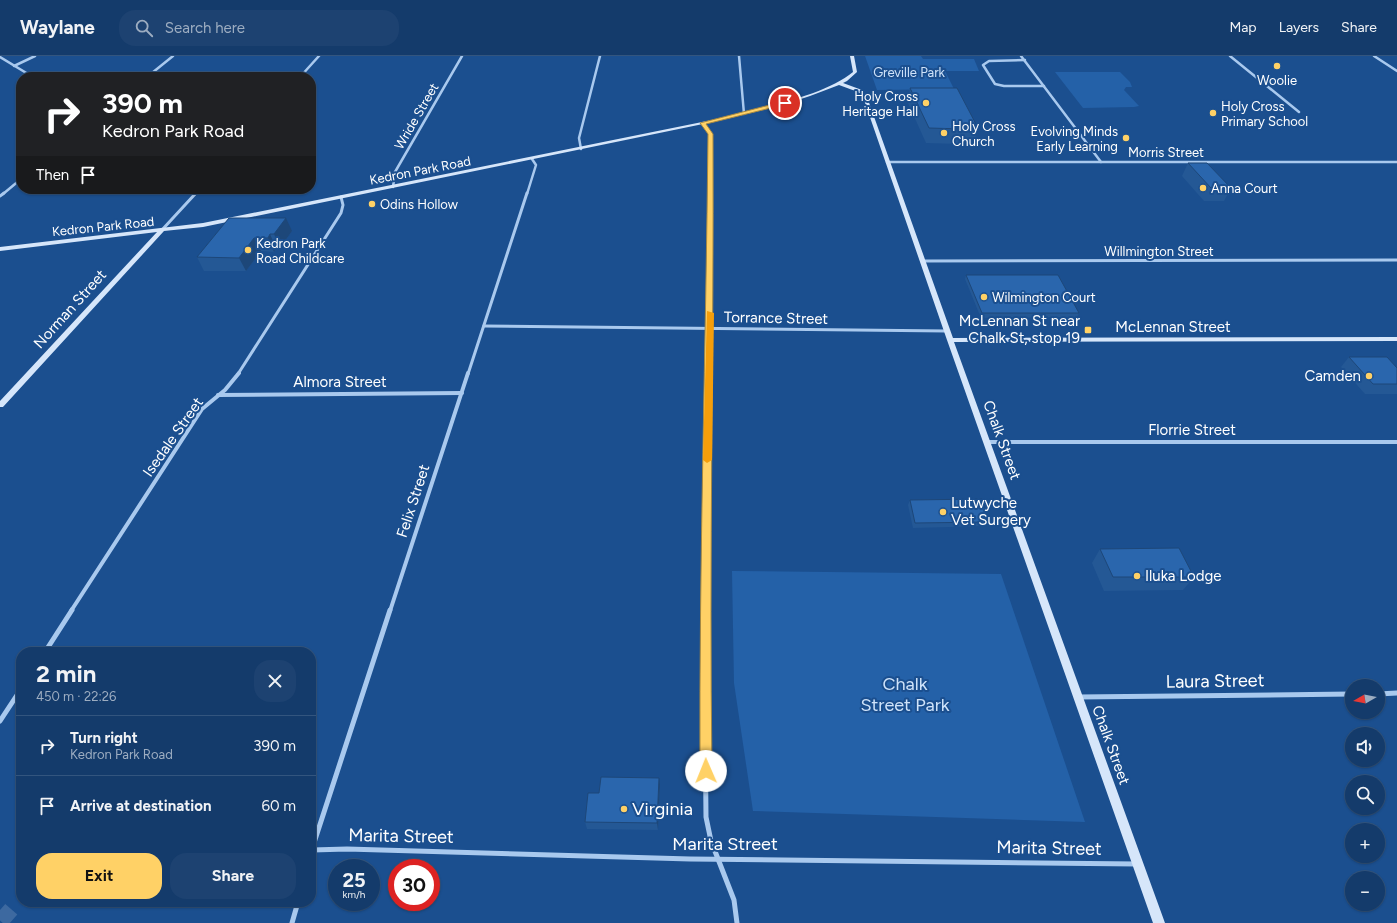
<!DOCTYPE html>
<meta charset="utf-8">
<style>
:root{--surface:#143b6b;--page:#1d4271;--text:#f1f3f6;--muted:#9dadc1;--line:#33557e;--accent:#ffd166}
body{margin:0;font-family:Figtree,sans-serif;background:var(--page);color:var(--text);height:100vh;display:flex;flex-direction:column;font-size:15px;white-space:nowrap}
*{box-sizing:border-box;margin:0}
p{font-size:13px;color:var(--muted)}
.icon{flex:none;width:22px;height:22px;fill:none;stroke:currentColor;stroke-width:2;stroke-linecap:round;stroke-linejoin:round}
.map{position:relative;flex:1;overflow:hidden}
.drawer{position:absolute;left:16px;top:591px;width:300px;height:260px;display:flex;flex-direction:column;background:var(--surface);border-radius:16px;box-shadow:0 1px 3px #0004,0 0 0 1px var(--line)}
.drawer>*{flex:none}
.banner{position:absolute;left:16px;top:16px;width:300px;height:122px;border-radius:16px;box-shadow:0 1px 3px #0004,0 0 0 1px var(--line);background:#202124;color:#fff;overflow:hidden}
.needle{width:26px;rotate:261deg}
.tools{position:absolute;left:1345px;top:623px;display:grid;gap:8px}
.tools a{display:grid;place-items:center;width:40px;height:40px;border-radius:50%;background:var(--surface);box-shadow:0 1px 3px #0004,0 0 0 1px var(--line);font-size:20px}
.speed{position:absolute;left:328px;top:803px;display:flex;gap:8px;font-size:20px;font-weight:700;text-align:center}
.speed>*{display:grid;place-content:center;width:52px;height:52px;border-radius:50%;background:var(--surface);box-shadow:0 1px 3px #0004,0 0 0 1px var(--line);line-height:1}
.speed small{font-size:10px;font-weight:400}
.speed .limit{border:6px solid #d22;background:#fff;color:#111}
.pin{position:absolute;display:grid;place-items:center;width:34px;height:34px;color:#fff;margin:-17px;border:2px solid #fff;border-radius:50%;box-shadow:0 1px 4px #0007}
.me{position:absolute;width:44px;margin:-22px;rotate:359deg;stroke-linejoin:round;filter:drop-shadow(0 0 3px #0008)}
.turn{display:flex;align-items:center;gap:14px;height:84px;padding:0 20px;font-size:18px}
.turn .icon{width:52px;height:52px;stroke-width:2.5}
.turn b{display:block;font-size:28px;line-height:34px}
.then{display:flex;align-items:center;height:38px;padding:0 20px;background:#0003;gap:8px;font-size:15px}
.round{display:grid;place-items:center;flex:none;width:42px;height:42px;border-radius:16px;background:var(--page)}
.overview{display:flex;align-items:center;justify-content:space-between;height:68px;padding:0 20px}
h1{font-size:24px;font-weight:700;line-height:30px}
.primary-button{display:flex;gap:8px;margin-top:auto;padding:8px 20px}
.primary-button a{flex:1;height:46px;border-radius:16px;background:var(--accent);color:#111;font-size:16px;font-weight:700;line-height:46px;text-align:center}
.primary-button a+a{background:var(--page);color:var(--text)}
ul{padding:0;list-style:none}
li{display:flex;align-items:center;gap:12px;height:60px;padding:0 20px;border-top:1px solid var(--line)}
li div{flex:1}
li b{display:block;font-size:15px}
li em{font-style:normal}
header{display:flex;align-items:center;gap:24px;box-sizing:border-box;height:56px;padding:0 20px;background:var(--surface);border-bottom:1px solid var(--line)}
header strong{font-size:19px}
nav{display:flex;gap:22px;margin-inline-start:auto;font-size:14px}
.search{width:280px;height:36px;background:var(--page);display:flex;align-items:center;gap:10px;box-sizing:border-box;padding:0 14px;border-radius:16px;color:var(--muted);font-size:15px}
.map>svg:first-child{display:block}
</style>
<header>
<strong>Waylane</strong>
<div class="search"><svg class="icon" aria-label="search" viewBox="0 0 24 24"><circle cx="10" cy="10" r="6"/><path d="M15 15l6 6"/></svg>Search here</div>
<nav><a>Map</a><a>Layers</a><a>Share</a></nav>
</header>
<div class="map">
<svg width="1397" height="867" viewBox="0 0 1397 867">
<rect width="100%" height="100%" fill="#1b4f8f"/>
<g fill="#2461a8">
<path d="M865 0H921L923 3H974L979 15H945L954 33 877 34Z"/>
<path d="M1055 16H1120L1130 26 1132 31H1126L1124 34 1139 50 1134 51 1083 52Z"/>
<path d="M732 515 1001 518 1085 766 753 755 734 627Z"/>
</g>
<g fill="none" stroke-linecap="round" stroke-linejoin="round">
<path stroke="#3d69a0" stroke-width="16" stroke-dasharray="16 8" stroke-linecap="butt" d="M0 854 15 867"/>
<g stroke="#a9c9ee" stroke-width="2.5">
<path d="M739 0 744 58"/>
<path d="M1021 0 1101 106"/>
<path d="M1230 0 1299 56"/>
<path d="M1374 0 1397 15"/>
<path d="M0 1 33 21"/>
<path d="M1025 4 989 5 983 9 995 28 1004 30H1044"/>
<path d="M14 10 35 0"/>
<path d="M147 21 173 0"/>
<path d="M300 21 319 0"/>
<path d="M703 67 710 78V138"/>
<path d="M581 93 579 82 600 0"/>
<path d="M887 106H1397"/>
<path d="M393 131 395 116 462 0"/>
<path d="M3 138 21 123"/>
<path d="M195 138 199 133"/>
<path d="M527 138 536 109 532 103"/>
</g>
<g stroke="#a9c9ee" stroke-width="3">
<path d="M0 140 4 137"/>
<path d="M161 175 196 137"/>
<path d="M922 205 1397 204"/>
<path d="M484 270 947 275"/>
<path d="M238 318 341 157 343 149 341 141"/>
<path d="M468 318 527 137"/>
<path d="M709 318 710 137"/>
</g>
<g stroke="#a9c9ee" stroke-width="4">
<path d="M218 339 462 337"/>
<path d="M986 386H1397"/>
<path d="M71 555 202 353 225 334 239 317"/>
<path d="M390 555 468 317"/>
<path d="M704 555 709 317"/>
</g>
<g stroke="#a9c9ee" stroke-width="5">
<path d="M704 554 706 761 711 785 734 844 737 867"/>
<path d="M45 596 72 554"/>
<path d="M1378 638 1397 637"/>
<path d="M1078 641 1352 638"/>
<path d="M0 665 21 633"/>
<path d="M312 794 347 793 690 803 1137 808"/>
<path d="M311 796 390 554"/>
<path d="M292 867 298 846"/>
</g>
<path fill="#d6e6fa" fill-rule="evenodd" d="M850 0H854L857 16 847 25 843 27 862 34 867 41 953 282 1397 281V285L954 286 1165 867H1153L947 284 863 41 858 36 839 29 810 40 786 48 703 68 203 171 164 175 3 351H0V345L157 176 0 195V191L203 167 717 63C755 53 823 41 853 16Z"/>
</g>
<g fill="#245895">
<path d="M910 32 978 72 974 87H959V88L926 87 908 47Z"/>
<path d="M1188 107 1231 132 1224 145H1204L1182 120Z"/>
<path d="M229 162 292 175 280 192H276L274 196 261 195 246 215H204L197 201Z"/>
<path d="M966 219 1079 257 1077 261 981 262 965 223Z"/>
<path d="M1349 301 1397 312V338H1365L1341 311Z"/>
<path d="M910 444 989 466 987 470 913 472 908 449Z"/>
<path d="M1100 493 1194 521 1183 534 1104 535 1092 507Z"/>
<path d="M660 729 658 774 587 773 585 766 599 737Z"/>
</g>
<g fill="#1d4779">
<path d="M286 162 292 175 280 192 274 178Z"/>
<path d="M270 178 276 192 274 196 268 182Z"/>
<path d="M254 182 261 195 246 215 239 202Z"/>
<path d="M659 722 660 729 658 774 657 767Z"/>
</g>
<g fill="#2a66ad" stroke="#1d4779">
<path d="M910 32H957L978 72H962L963 73 929 72Z"/>
<path d="M1188 107H1207L1231 132H1211Z"/>
<path d="M229 162H286L274 178H270L268 182H254L239 202 197 201Z"/>
<path d="M966 219H1058L1079 257H982Z"/>
<path d="M1349 301H1387L1397 312V328H1373Z"/>
<path d="M982 443 989 466 915 467 910 444Z"/>
<path d="M1179 492 1194 521H1113L1100 493Z"/>
<path d="M601 721 659 722 657 767 585 766 588 737H599Z"/>
</g>
<path fill="#ffd166" stroke="#a68842" d="M785 45 787 48 706 68 713 78C714 290 709 502 712 715L710 719 706 721 701 719 700 715C699 502 706 290 708 78L700 67Z"/>
<path fill="#f59e0b" d="M707 255 714 257 712 404 707 407 703 404Z"/>
<g fill="#ffd166" stroke="#1b4f8f" stroke-width="1.5">
<circle cx="1277" cy="10" r="4"/>
<circle cx="926" cy="47" r="4"/>
<circle cx="1213" cy="57" r="4"/>
<circle cx="944" cy="77" r="4"/>
<circle cx="1126" cy="82" r="4"/>
<circle cx="1203" cy="132" r="4"/>
<circle cx="372" cy="148" r="4"/>
<circle cx="248" cy="194" r="4"/>
<circle cx="984" cy="241" r="4"/>
<rect x="1084" y="270" width="8" height="8" rx="2"/>
<circle cx="1369" cy="320" r="4"/>
<circle cx="943" cy="456" r="4"/>
<circle cx="1137" cy="520" r="4"/>
<circle cx="624" cy="753" r="4"/>
</g>
<g text-anchor="middle" stroke-width="4" stroke-linejoin="round" paint-order="stroke">
<g font-size="13" fill="#cfe3fa" stroke="#1b4f8f">
<text x="909" y="21">Greville Park</text>
</g>
<g font-size="13" fill="#fff" stroke="#1b4f8f" text-anchor="start">
<text x="1277" y="29" text-anchor="middle">Woolie</text>
<text x="918" y="45" text-anchor="end">Holy Cross<tspan x="918" dy="15">Heritage Hall</tspan></text>
<text x="1221" y="55">Holy Cross<tspan x="1221" dy="15">Primary School</tspan></text>
<text x="952" y="75">Holy Cross<tspan x="952" dy="15">Church</tspan></text>
<text x="1118" y="80" text-anchor="end">Evolving Minds<tspan x="1118" dy="15">Early Learning</tspan></text>
<text x="1211" y="137">Anna Court</text>
<text x="380" y="153">Odins Hollow</text>
<text x="256" y="192">Kedron Park<tspan x="256" dy="15">Road Childcare</tspan></text>
<text x="992" y="246">Wilmington Court</text>
</g>
<g font-size="13" fill="#fff" stroke="#1b4f8f">
<text transform="translate(416 60) rotate(-60)" y="5">Wride Street</text>
<text x="1166" y="101">Morris Street</text>
<text transform="translate(420 114) rotate(-11)" y="5">Kedron Park Road</text>
<text transform="translate(103 170) rotate(-6)" y="5">Kedron Park Road</text>
<text x="1159" y="200">Willmington Street</text>
</g>
<g font-size="15" fill="#fff" stroke="#1b4f8f">
<text transform="translate(70 253) rotate(-48)" y="5">Norman Street</text>
<text transform="translate(776 262) rotate(1)" y="5">Torrance Street</text>
<text x="1173" y="276">McLennan Street</text>
<text x="340" y="331">Almora Street</text>
<text x="1192" y="379">Florrie Street</text>
<text transform="translate(173 381) rotate(-55)" y="5">Isedale Street</text>
<text transform="translate(1002 384) rotate(70)" y="5">Chalk Street</text>
<text transform="translate(413 445) rotate(-72)" y="5">Felix Street</text>
<text transform="translate(1111 689) rotate(70)" y="5">Chalk Street</text>
</g>
<g font-size="15" fill="#fff" stroke="#1b4f8f" text-anchor="end">
<text x="1080" y="270">McLennan St near<tspan x="1080" dy="17">Chalk St, stop 19</tspan></text>
<text x="1361" y="325">Camden</text>
<text x="951" y="452" text-anchor="start">Lutwyche<tspan x="951" dy="17">Vet Surgery</tspan></text>
<text x="1145" y="525" text-anchor="start">Iluka Lodge</text>
</g>
<g font-size="18" fill="#fff" stroke="#1b4f8f">
<text transform="translate(1215 625) rotate(-1)" y="6">Laura Street</text>
<text transform="translate(401 780) rotate(1)" y="6">Marita Street</text>
<text x="725" y="794">Marita Street</text>
<text transform="translate(1049 792) rotate(1)" y="6">Marita Street</text>
</g>
<g font-size="18" fill="#cfe3fa" stroke="#1b4f8f">
<text x="905" y="634">Chalk<tspan x="905" dy="21">Street Park</tspan></text>
</g>
<g font-size="18" fill="#fff" stroke="#1b4f8f" text-anchor="start">
<text x="632" y="759">Virginia</text>
</g>
</g>
</svg>
<div class="tools">
<a><svg class="needle" viewBox="-14 -14 28 28"><path d="M0-13l5 13h-10z" fill="#e53935"/><path d="M0 13l5-13h-10z" fill="#9dadc1"/></svg></a>
<a><svg class="icon" aria-label="sound" viewBox="0 0 24 24"><path d="M4 9h4l5-4v14l-5-4H4zM17 9q2 3 0 6"/></svg></a>
<a><svg class="icon" aria-label="search" viewBox="0 0 24 24"><circle cx="10" cy="10" r="6"/><path d="M15 15l6 6"/></svg></a>
<a>+</a>
<a>−</a>
</div>
<div class="speed"><div>25<small>km/h</small></div><div class="limit">30</div></div>
<div class="pin" style="left:785px;top:47px;background:#d93025"><svg class="icon" aria-label="arrive" viewBox="0 0 24 24"><path d="M6 21V4h12l-3 4 3 4H6"/></svg></div>
<svg class="me" style="left:706px;top:715px" viewBox="-20 -20 40 40"><circle r="19" fill="#fff"/><path d="M0-13L10 11 0 6-10 11z" fill="#ffd166"/></svg>
<div class="banner">
<div class="turn"><svg class="icon" aria-label="right" viewBox="0 0 24 24"><path d="M7 20v-9h11M14 6l5 5-5 5"/></svg><div><b>390 m</b>Kedron Park Road</div></div>
<div class="then">Then<svg class="icon" aria-label="arrive" viewBox="0 0 24 24"><path d="M6 21V4h12l-3 4 3 4H6"/></svg></div>
</div>
<section class="drawer">
<div class="overview"><div><h1>2 min</h1><p>450 m · 22:26</p></div><a class="round"><svg class="icon" aria-label="close" viewBox="0 0 24 24"><path d="M6 6l12 12M18 6L6 18"/></svg></a></div>
<ul>
<li><svg class="icon" aria-label="right" viewBox="0 0 24 24"><path d="M7 20v-9h11M14 6l5 5-5 5"/></svg><div><b>Turn right</b><p>Kedron Park Road</p></div><em>390 m</em></li>
<li><svg class="icon" aria-label="arrive" viewBox="0 0 24 24"><path d="M6 21V4h12l-3 4 3 4H6"/></svg><div><b>Arrive at destination</b></div><em>60 m</em></li>
</ul>
<div class="primary-button"><a>Exit</a><a>Share</a></div>
</section>
</div>
